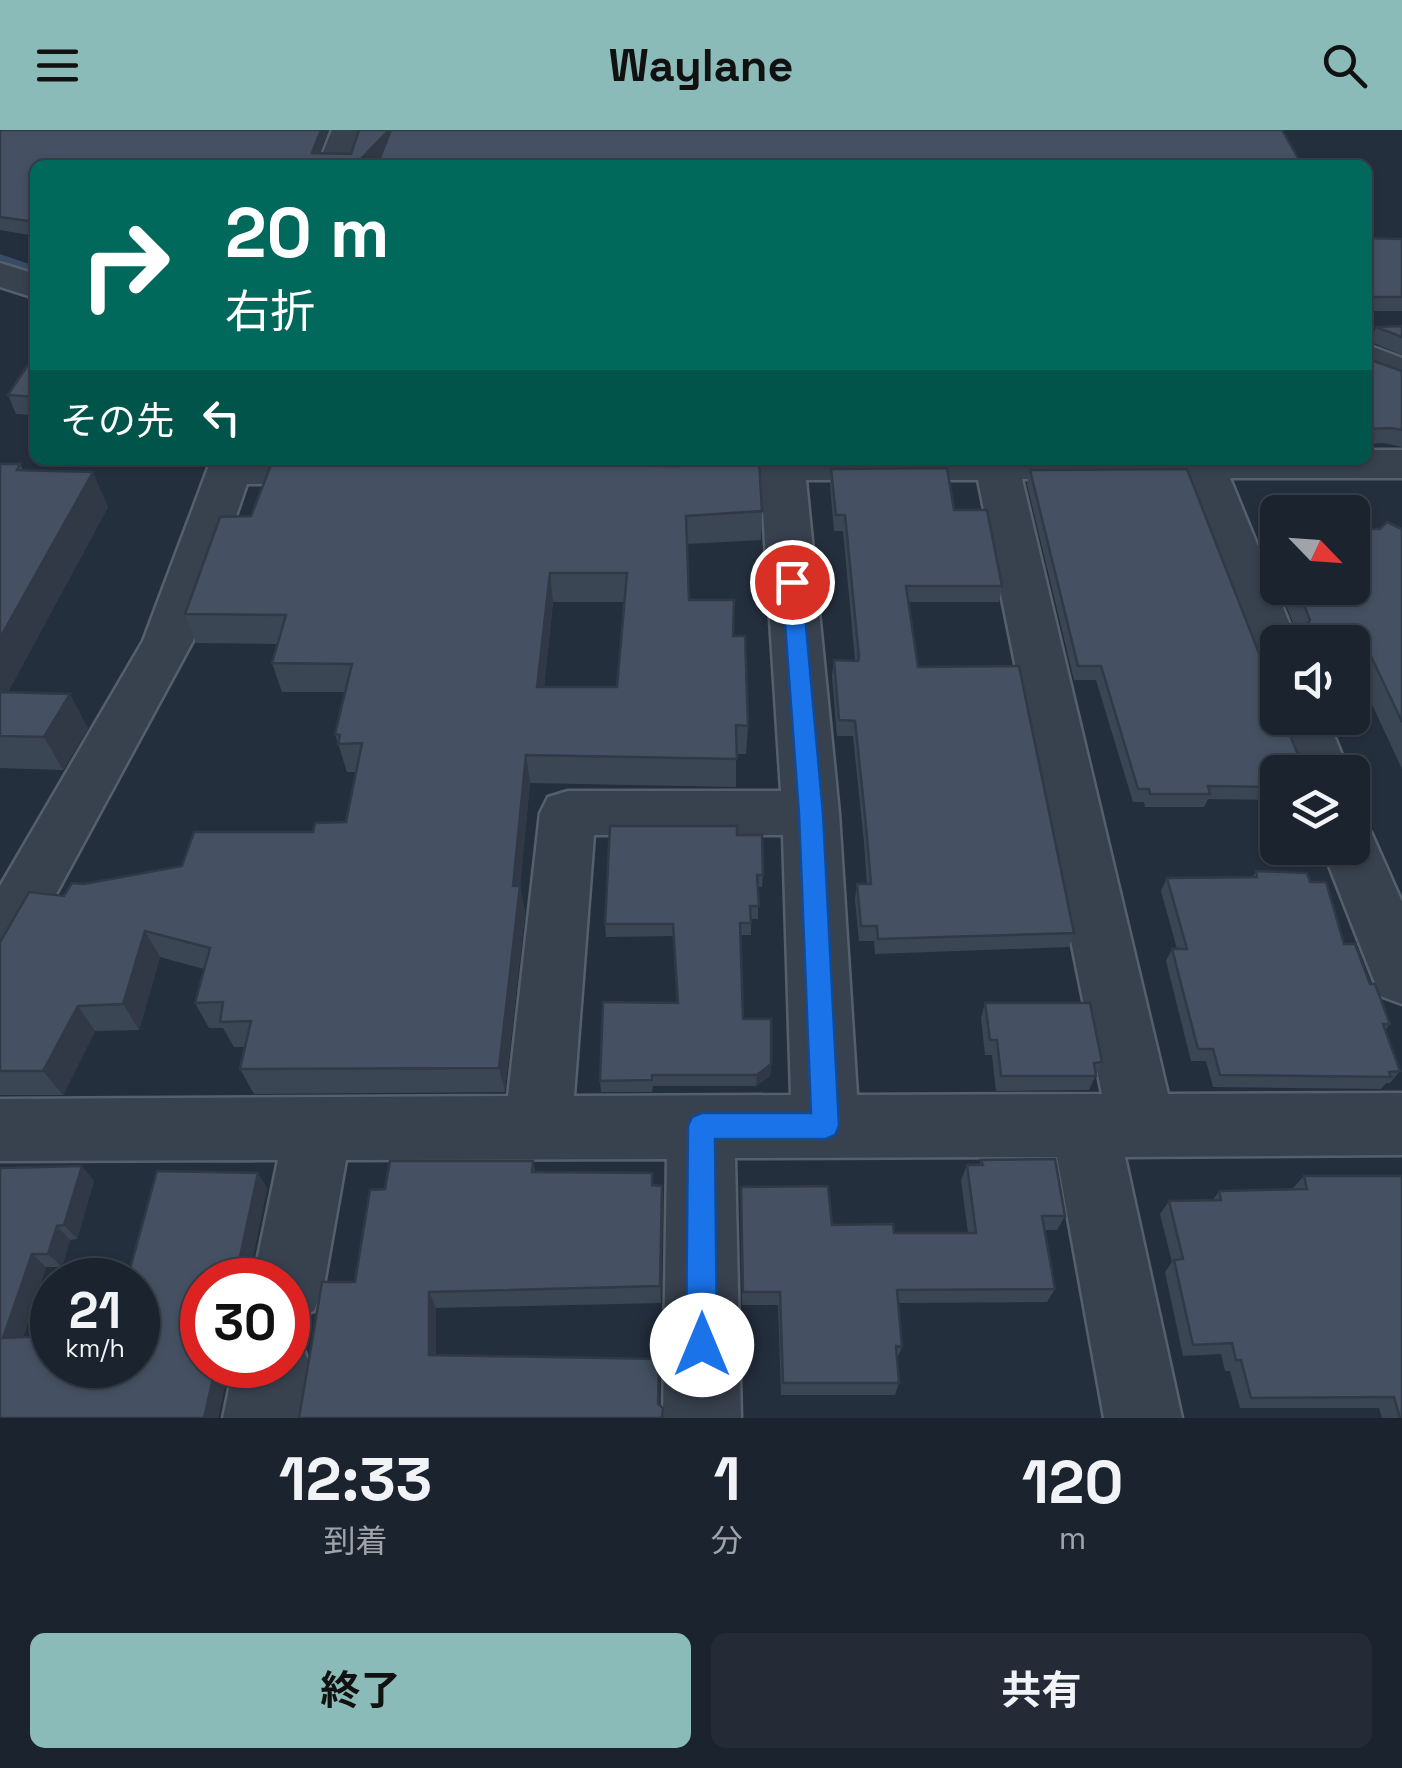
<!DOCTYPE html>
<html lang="ja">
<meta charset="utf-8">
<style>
:root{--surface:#1b232e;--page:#242b36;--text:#f1f3f6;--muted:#a0a4aa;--line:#39404a;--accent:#8bbbb9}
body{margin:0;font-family:"Space Grotesk","Noto Sans JP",sans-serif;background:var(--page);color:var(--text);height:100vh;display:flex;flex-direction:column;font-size:38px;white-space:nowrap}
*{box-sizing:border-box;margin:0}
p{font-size:32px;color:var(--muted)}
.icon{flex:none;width:55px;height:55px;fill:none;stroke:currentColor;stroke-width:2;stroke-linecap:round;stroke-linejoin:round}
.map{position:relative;height:1288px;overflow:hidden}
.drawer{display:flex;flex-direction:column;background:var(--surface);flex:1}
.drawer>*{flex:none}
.guide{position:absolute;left:30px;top:30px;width:1342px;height:305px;border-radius:15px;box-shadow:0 2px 8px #0004,0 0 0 2px var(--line);background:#00695c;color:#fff;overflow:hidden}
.needle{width:65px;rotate:115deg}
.tools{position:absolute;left:1260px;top:365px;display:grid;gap:20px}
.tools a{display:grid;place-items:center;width:110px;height:110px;border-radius:15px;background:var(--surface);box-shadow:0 2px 8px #0004,0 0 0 2px var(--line);font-size:50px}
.speed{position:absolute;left:30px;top:1128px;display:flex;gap:20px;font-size:50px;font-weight:700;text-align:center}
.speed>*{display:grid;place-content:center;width:130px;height:130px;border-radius:50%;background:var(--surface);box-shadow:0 2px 8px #0004,0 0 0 2px var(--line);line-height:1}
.speed small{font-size:25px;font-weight:400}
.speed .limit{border:15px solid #d22;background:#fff;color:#111}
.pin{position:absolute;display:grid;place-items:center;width:85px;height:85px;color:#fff;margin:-42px;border:5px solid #fff;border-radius:50%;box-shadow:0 2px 10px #0007}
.me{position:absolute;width:110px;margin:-55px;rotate:0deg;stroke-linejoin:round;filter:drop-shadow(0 0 8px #0008)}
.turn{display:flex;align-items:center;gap:35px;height:210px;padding:0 30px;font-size:45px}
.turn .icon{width:130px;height:130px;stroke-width:2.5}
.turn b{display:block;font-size:70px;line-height:85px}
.then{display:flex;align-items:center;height:95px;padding:0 30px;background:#0003;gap:20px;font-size:38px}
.eta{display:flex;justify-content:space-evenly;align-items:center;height:170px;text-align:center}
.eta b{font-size:60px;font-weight:700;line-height:70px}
.button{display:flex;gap:20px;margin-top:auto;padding:20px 30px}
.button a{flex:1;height:115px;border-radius:15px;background:var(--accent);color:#111;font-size:40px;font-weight:700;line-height:115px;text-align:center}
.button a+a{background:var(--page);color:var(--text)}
header{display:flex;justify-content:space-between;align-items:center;height:130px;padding:0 30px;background:var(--accent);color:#111;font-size:45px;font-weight:700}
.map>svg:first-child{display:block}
</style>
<header><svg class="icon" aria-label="menu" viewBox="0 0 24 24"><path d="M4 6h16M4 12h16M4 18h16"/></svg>Waylane<svg class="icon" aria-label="search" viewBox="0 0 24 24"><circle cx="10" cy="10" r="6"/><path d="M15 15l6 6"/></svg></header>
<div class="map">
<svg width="1402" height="1288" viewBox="0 0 1402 1288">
<rect width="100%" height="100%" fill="#242f3e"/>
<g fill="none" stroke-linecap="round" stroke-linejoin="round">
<path fill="#394c67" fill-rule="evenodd" d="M0 124 35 136V143L0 130Z"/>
<g stroke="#565f6c" stroke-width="5">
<g id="minor">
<path d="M332 0H364L352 35H318Z"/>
<path d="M0 133 35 144V168L0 157Z"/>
<path d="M1368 215 1402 228V256L1368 243Z"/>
<path d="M1368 320H1402V348H1230L1297 512H1278V546L1260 541 1252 528 1185 349H1022L1168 964 1402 963V1025L1125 1027 1182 1288H1104L1057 1027 735 1028 741 1288H663L667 1029 346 1030 324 1155 314 1181 288 1191V1150H253L278 1030 0 1031V969L508 966 540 683 548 667 568 661H781L761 350 683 351 667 347 661 337 665 330H1368ZM806 350H978L1102 964 857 965 839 683ZM594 705H783L791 965 574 966Z"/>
<path d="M211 330H358L364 339 358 349 342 353 247 354 193 511 21 829 0 837V756L143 511Z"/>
<path d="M1278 583V588H1327L1349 642H1295L1274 588Z"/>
<path d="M1352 695 1371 702 1402 772V874L1380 866 1322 718H1352Z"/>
<path d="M288 1204 299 1208 310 1235 301 1288H223L234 1235H288Z"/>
</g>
</g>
<use href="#minor" fill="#38414e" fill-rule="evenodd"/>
</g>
<g fill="#3b4654" fill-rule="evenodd">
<path d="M0 0H329L320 23 381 25 372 35H35V106L0 100Z"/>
<path d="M1368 108 1402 109V181H1371V210L1376 197 1402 196V225L1371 212V230L1402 241V317L1384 313 1368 314Z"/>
<path d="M35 224V285L16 284 8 265Z"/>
<path d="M562 330 563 335 677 336 762 381 761 410 687 414 689 470 733 506 748 596 746 624H736V657L530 653 520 756 525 783 505 962 254 964 240 939 245 917H234L223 898H209L195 873 204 839 160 827 139 900 95 901 63 965H0V812L64 766 84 754 182 736 313 702 346 692 357 642H347L335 604 345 562H282L272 533 278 514 196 513 185 484 251 386ZM553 472H625L617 557H544Z"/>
<path d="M0 334H20L23 340 108 377 8 562 88 598 63 640 0 638Z"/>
<path d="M831 339 954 380 1002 456 999 472H908L918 537 1074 803 1069 817 875 824 874 811H859L855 769 857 754H867L864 712 853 606H837L832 546 834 530H855L843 401H834L830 355Z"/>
<path d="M1030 340 1278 642V670L1208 669 1204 677H1145L1144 672H1133L1096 550H1074L1027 354Z"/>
<path d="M1272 399H1278V455L1263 420Z"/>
<path d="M1402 399V639L1352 531V512H1283L1291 495H1294L1279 458H1352L1354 400Z"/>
<path d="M737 705 763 745 762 757H758V789H751V805H741L743 889 771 934 770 946 756 956H653L652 962H601L600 951 677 873 673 806 606 807 605 794Z"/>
<path d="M1256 741 1310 752 1344 814 1370 854 1390 894 1385 900 1400 941 1390 953H1386L1381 959 1213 957 1206 931H1191L1166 831 1172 819H1177L1161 761 1167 748H1252Z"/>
<path d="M985 873 1102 932 1089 960 996 961 992 925H985L981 888Z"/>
<path d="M981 1030 1065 1086 1057 1100H1044L1055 1159 1047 1172 898 1173 902 1217 897 1229 899 1253 895 1265H781L778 1175H742L741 1057 832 1095 894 1103H968L961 1050 967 1035H979Z"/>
<path d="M533 1031 535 1042 653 1056 663 1074 661 1173 436 1178V1225L659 1229V1275L299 1288 355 1152Z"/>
<path d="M0 1038 94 1051 77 1109 70 1110 62 1137H46L23 1207 138 1235 267 1058 248 1150H202L229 1235 218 1288H0Z"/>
<path d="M1304 1046 1402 1288H1382L1379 1278H1240L1230 1241H1225L1221 1224 1183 1226 1165 1142 1172 1132 1160 1084 1169 1071 1213 1070 1219 1061 1292 1059Z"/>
</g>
<g fill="#303945">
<path d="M321 0H329L316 35 312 23Z"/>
<path d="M389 0H392L394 11 372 35H355Z"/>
<path d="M93 342 108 377 0 577V508Z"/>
<path d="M550 443 553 472 541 586 537 557Z"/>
<path d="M70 564 88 598 63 640 44 607Z"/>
<path d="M526 625 530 653 520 756 525 783 505 962 499 938 513 756Z"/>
<path d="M145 801 160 827 139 900 123 874Z"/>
<path d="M78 876 95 901 63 965 43 941Z"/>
<path d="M771 934 770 946 756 956 757 945Z"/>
<path d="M82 1036 94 1051 77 1109 64 1095Z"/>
<path d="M258 1043 267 1058 248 1150H235Z"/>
<path d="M662 1056 663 1074 661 1173 660 1156Z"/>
<path d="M57 1096 70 1110 62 1137 48 1124Z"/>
<path d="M32 1124 46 1137 18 1220 3 1208Z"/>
<path d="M429 1162 436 1178V1240L429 1225Z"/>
<path d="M216 1235H229L218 1288H204Z"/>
</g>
<g fill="#455162" stroke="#303945" stroke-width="2.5" fill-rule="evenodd">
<path d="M0 0H321L312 23 351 24 359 0H389L355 35H35V92L0 87Z"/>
<path d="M391 0H1282L1302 35H377Z"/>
<path d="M1368 108 1402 109V167H1372L1371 193 1374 197 1371 200V230L1402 241V300L1391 298 1368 299Z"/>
<path d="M1402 196V207L1376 197Z"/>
<path d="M35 224V267L8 265Z"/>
<path d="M273 330H561V335L677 336V330H759L762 381 686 386 689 470H734L733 506H745L748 596 736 595 737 629 526 625 513 756H520L499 938 240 939 251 891 220 892 223 872 195 873 210 818 145 801 123 874 78 876 43 941H0V812L29 762 64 766 72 753 84 754 182 736 194 702H313L315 693 346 692 362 613 338 614 340 605 335 604 352 534 272 533 286 485 185 484 220 387 251 386ZM550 443H627L617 557H537Z"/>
<path d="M0 334H20L17 340 93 342 0 508Z"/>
<path d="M947 338 954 380H987L1002 456H906L918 537 1019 536 1074 803 878 809 877 796H861L857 754H871L866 696 855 591 839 590 834 530 858 531 859 527 845 385H836L831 339Z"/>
<path d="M1187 339 1278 572V588H1283L1305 642H1278V657L1208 656 1210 664H1150L1149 659H1138L1101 536H1078L1030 340Z"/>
<path d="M1387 392 1402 399V592L1361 505H1291V495H1307L1310 490 1297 458H1352V399H1380Z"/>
<path d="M1272 399H1278V412Z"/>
<path d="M0 562 70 564 44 607 0 606Z"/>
<path d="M610 696H737V705H762L763 745H757L759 776H750L751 793H740L743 889H771V934L757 945H652V950L600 951 603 872 678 873 673 794H605Z"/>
<path d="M1256 741 1307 743 1310 752H1326L1344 814H1355L1370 854H1375L1390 894H1383L1400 941 1389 942 1391 947 1220 945 1213 919H1198L1172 819H1187L1167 748 1257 747Z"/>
<path d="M985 873H1090L1102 932 1094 933 1096 946H1001L997 910H990Z"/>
<path d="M1055 1029 1065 1086H1042L1055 1159 897 1160 902 1217 896 1216 899 1253H783L780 1162H743L741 1057 828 1056 832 1095 893 1094 894 1103H976L967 1035H983L981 1030Z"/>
<path d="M390 1031H533L532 1042 652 1043V1055L662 1056 660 1156 429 1162V1225L659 1229 658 1274 663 1278 662 1288H299L322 1152H355L370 1060 385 1059Z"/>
<path d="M82 1036 64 1095 57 1096 48 1124H32L3 1208 52 1206V1235H138V1150H127L157 1041 258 1043 235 1150H202V1235H216L204 1288H0V1038Z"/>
<path d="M1304 1046H1402V1288H1400L1394 1267 1251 1268 1241 1230H1236L1232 1213 1193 1215 1174 1130 1183 1129 1169 1071 1221 1070 1219 1061 1307 1059Z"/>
</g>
<path fill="#1a73e8" stroke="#114b97" stroke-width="2.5" d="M792 445 802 452 823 684 839 996 835 1005 826 1009H715L717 1215 713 1226 702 1230 691 1226 686 1215 688 996 692 987 702 983H811L799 684 782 452Z"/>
</svg>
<div class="tools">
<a><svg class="needle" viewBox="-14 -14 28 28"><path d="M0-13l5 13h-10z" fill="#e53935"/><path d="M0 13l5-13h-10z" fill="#a0a4aa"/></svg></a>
<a><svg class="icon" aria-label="sound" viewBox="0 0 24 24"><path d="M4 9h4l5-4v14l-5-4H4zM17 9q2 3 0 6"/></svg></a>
<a><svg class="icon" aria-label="layers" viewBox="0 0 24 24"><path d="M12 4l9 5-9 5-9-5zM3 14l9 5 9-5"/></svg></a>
</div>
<div class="speed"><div>21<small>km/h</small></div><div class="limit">30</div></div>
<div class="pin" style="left:792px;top:452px;background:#d93025"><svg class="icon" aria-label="arrive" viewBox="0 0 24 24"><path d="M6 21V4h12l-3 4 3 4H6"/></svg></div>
<svg class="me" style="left:702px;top:1215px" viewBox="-20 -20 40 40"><circle r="19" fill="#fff"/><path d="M0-13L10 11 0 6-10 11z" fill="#1a73e8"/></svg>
<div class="guide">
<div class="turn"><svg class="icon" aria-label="right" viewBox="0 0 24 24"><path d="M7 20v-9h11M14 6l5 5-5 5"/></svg><div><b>20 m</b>右折</div></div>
<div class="then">その先<svg class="icon" aria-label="left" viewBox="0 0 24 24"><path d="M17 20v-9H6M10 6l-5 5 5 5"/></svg></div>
</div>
</div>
<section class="drawer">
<div class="eta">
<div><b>12:33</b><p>到着</p></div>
<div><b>1</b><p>分</p></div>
<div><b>120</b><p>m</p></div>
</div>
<div class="button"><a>終了</a><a>共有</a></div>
</section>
